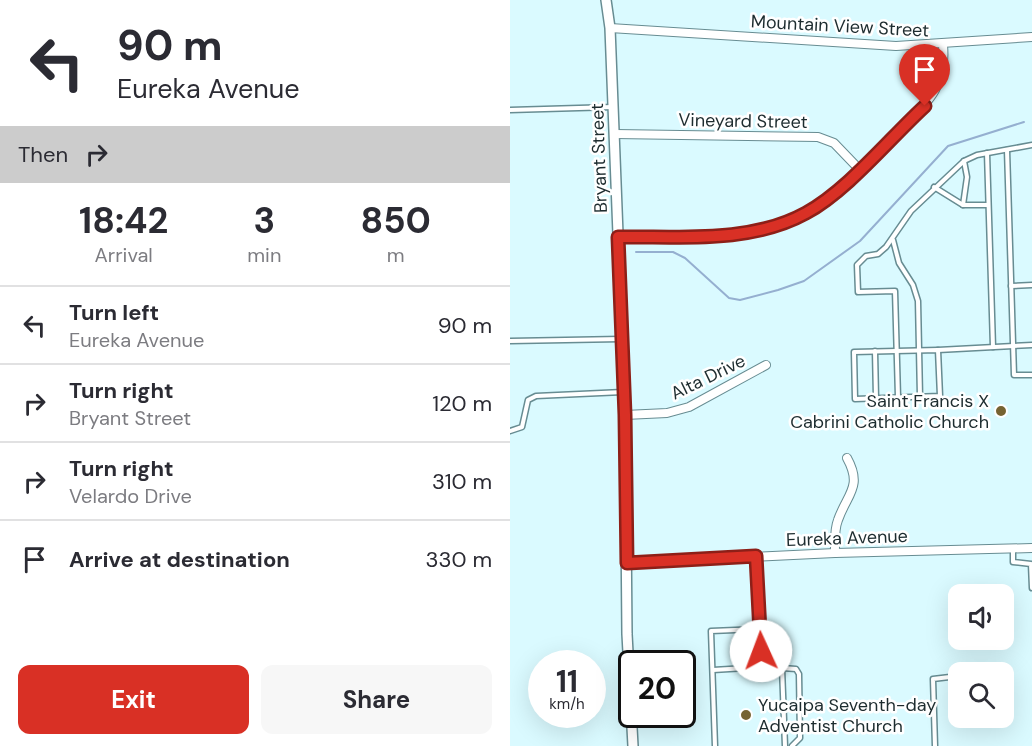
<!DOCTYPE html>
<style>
:root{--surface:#fff;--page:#f7f7f7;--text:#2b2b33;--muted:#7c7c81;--line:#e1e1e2;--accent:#d93025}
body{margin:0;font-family:"DM Sans",sans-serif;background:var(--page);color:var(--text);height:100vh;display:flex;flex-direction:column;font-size:22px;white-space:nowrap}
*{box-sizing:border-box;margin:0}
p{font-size:20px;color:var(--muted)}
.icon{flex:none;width:33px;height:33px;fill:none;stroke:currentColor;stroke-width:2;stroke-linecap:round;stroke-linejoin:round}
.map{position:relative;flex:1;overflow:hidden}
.details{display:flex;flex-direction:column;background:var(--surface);width:510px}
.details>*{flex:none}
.top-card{background:#fff;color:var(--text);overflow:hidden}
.fabs{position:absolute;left:438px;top:584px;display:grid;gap:12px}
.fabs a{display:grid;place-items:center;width:66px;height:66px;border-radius:12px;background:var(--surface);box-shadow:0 6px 24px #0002;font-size:30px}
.speed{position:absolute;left:18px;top:650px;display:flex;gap:12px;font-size:30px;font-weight:700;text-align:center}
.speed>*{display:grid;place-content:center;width:78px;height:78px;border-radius:50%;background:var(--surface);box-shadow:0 6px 24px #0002;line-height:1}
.speed small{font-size:15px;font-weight:400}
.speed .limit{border:3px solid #111;border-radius:9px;background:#fff;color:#111}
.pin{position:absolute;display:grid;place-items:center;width:51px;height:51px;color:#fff;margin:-62px -26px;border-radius:50% 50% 50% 0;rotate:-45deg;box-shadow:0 0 6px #0007}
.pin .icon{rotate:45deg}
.me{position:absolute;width:66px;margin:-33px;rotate:358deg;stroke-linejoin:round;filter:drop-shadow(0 0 4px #0008)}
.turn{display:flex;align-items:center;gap:21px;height:126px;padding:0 18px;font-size:27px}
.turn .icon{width:78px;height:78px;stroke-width:2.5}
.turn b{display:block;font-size:42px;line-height:51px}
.then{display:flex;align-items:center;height:57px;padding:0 18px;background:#0003;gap:12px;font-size:22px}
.eta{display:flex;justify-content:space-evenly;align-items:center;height:102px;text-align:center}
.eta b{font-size:36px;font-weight:700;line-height:42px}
.cta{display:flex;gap:12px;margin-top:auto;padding:12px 18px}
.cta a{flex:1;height:69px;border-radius:12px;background:var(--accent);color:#fff;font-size:24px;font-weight:700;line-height:69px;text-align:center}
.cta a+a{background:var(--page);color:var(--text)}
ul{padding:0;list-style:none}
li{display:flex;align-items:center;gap:18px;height:78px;padding:0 18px;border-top:2px solid var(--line)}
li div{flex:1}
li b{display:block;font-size:22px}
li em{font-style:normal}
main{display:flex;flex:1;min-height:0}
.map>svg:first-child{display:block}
</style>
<main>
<section class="details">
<div class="top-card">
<div class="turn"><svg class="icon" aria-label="left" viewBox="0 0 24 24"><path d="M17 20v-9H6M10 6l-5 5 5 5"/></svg><div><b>90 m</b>Eureka Avenue</div></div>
<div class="then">Then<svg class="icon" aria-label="right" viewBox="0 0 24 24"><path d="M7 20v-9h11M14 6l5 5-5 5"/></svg></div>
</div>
<div class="eta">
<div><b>18:42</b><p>Arrival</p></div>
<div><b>3</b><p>min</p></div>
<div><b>850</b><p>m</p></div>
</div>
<ul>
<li><svg class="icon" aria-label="left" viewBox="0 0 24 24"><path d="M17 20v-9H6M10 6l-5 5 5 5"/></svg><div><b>Turn left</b><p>Eureka Avenue</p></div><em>90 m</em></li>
<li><svg class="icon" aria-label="right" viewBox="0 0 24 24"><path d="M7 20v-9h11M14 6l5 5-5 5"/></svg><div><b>Turn right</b><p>Bryant Street</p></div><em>120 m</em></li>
<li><svg class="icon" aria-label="right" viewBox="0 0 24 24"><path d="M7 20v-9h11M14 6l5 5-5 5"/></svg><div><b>Turn right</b><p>Velardo Drive</p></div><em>310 m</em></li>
<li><svg class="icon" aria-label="arrive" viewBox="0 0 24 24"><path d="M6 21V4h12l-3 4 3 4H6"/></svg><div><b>Arrive at destination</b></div><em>330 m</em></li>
</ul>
<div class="cta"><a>Exit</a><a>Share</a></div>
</section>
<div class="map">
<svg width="522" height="746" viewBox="0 0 522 746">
<rect width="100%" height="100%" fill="#dafaff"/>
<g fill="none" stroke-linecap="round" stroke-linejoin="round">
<path stroke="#95afd0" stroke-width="2" d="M126 252H163L175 258 219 298 230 300 268 290 294 281 350 241 438 146 514 122"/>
<g stroke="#678c92" stroke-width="7">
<g id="service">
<path d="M0 110 103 107"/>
<path d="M497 150 504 375H522"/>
<path d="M477 153 483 347"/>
<path d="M424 187 453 205H478"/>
<path d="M453 205 457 177 454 161"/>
<path d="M383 240 389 263 403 285 408 301 410 397"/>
<path d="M501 286 522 285"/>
<path d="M0 341 111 339"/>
<path d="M428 350 430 396 345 399 344 352Z"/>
<path d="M428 350 522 345"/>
<path d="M365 351 366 398"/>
<path d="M388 397 385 291 348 292 347 265 356 256 368 254 376 247 401 211 454 161 467 155 522 145"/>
<path d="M0 431 12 427 18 400 26 396 113 392"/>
<path d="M503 549V562L521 564 522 588"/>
<path d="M246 557 252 667 272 668 275 746"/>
<path d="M272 668 286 669 289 674 290 738 282 746"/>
<path d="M203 670 252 667"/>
<path d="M205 746 201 631 250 629"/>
<path d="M425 746 423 679 448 676"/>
</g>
</g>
<g stroke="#678c92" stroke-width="10">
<g id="minor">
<path d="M100 28 386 46 522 37"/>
<path d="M105 134 308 137 324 143 349 169"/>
<path d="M108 237C169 236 242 244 297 213 331 194 359 160 386 133 415 104 437 90 433 45"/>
<path d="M115 415 157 413 179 407 256 365"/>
<path d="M325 553C325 541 324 530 328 520 337 494 353 487 337 458"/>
<path d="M117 563 325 553 522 548"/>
</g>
</g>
<g stroke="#678c92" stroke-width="12">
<path id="tertiary" d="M96 0 100 28 115 415 117 634 123 746"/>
</g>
<use href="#service" stroke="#fff" stroke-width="4"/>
<use href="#minor" stroke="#fff" stroke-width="8"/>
<use href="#tertiary" stroke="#fff" stroke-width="9"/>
</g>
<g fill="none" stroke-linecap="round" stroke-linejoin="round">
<g stroke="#8d1f18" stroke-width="15">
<path id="route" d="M251 651 246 556 117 563 115 415 108 237C169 236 240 244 296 213 337 191 380 138 415 106"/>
</g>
<use href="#route" stroke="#d93025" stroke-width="10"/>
</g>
<g fill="#766332" stroke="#fff" stroke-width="2">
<circle cx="491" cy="411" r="6"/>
<circle cx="236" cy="715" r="6"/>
</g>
<g text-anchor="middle" stroke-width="5" stroke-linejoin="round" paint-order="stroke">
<g font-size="18" fill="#1d2c2f" stroke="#fff">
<text transform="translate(330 26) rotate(3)" y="6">Mountain View Street</text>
<text transform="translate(233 121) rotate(1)" y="6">Vineyard Street</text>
<text transform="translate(89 158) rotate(-92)" y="6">Bryant Street</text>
<text transform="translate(198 377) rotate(-26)" y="6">Alta Drive</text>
<text transform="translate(337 538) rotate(-2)" y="6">Eureka Avenue</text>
</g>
<g font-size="18" fill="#1d2c2f" stroke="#fff" text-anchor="end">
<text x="479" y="407">Saint Francis X<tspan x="479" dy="21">Cabrini Catholic Church</tspan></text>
<text x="248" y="711" text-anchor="start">Yucaipa Seventh-day<tspan x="248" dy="21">Adventist Church</tspan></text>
</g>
</g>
</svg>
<div class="fabs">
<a><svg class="icon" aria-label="sound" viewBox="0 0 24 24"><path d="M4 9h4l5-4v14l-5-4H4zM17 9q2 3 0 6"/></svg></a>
<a><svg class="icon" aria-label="search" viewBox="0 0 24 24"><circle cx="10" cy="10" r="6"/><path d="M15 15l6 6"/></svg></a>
</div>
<div class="speed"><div>11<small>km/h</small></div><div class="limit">20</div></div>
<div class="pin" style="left:415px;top:106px;background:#d93025"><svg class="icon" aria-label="arrive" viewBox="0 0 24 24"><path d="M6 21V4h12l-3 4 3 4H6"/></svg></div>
<svg class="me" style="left:251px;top:651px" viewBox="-20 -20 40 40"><circle r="19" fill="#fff"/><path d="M0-13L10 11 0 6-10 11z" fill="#d93025"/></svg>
</div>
</main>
